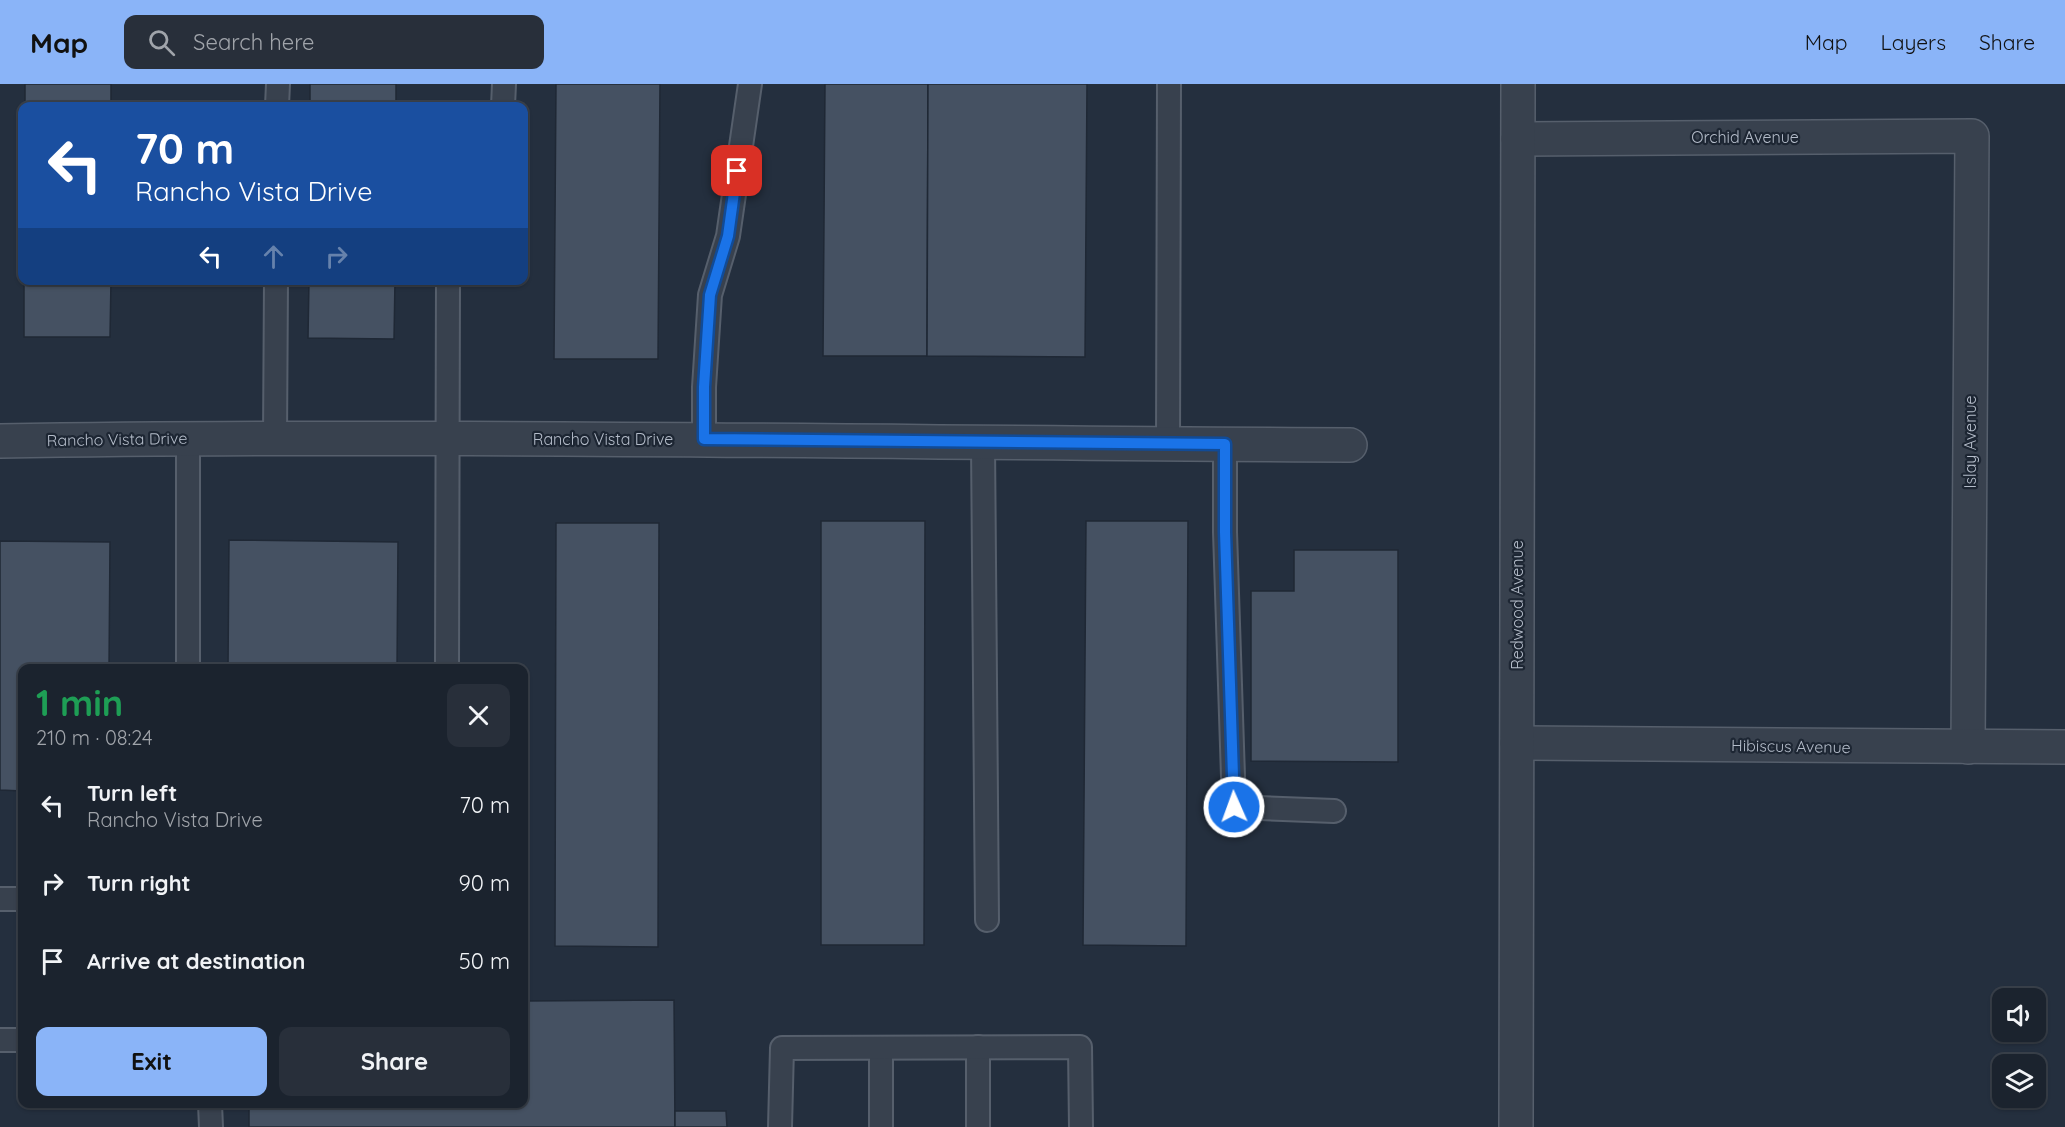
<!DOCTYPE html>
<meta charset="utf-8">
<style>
:root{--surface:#1b232e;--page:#282f3a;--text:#f1f3f6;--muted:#a0a4aa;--line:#39404a;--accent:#8ab4f8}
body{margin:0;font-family:Quicksand,sans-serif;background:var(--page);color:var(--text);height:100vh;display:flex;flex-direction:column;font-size:22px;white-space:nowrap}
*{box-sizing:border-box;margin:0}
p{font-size:20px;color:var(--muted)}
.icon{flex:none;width:33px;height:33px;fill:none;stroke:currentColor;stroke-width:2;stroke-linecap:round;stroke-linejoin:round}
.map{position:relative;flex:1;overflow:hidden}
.side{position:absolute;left:18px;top:580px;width:510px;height:444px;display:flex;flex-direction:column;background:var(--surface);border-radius:12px;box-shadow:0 2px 4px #0004,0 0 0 2px var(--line)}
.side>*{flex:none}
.hud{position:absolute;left:18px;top:18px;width:510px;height:183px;border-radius:12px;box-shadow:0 2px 4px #0004,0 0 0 2px var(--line);background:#1a4fa0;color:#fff;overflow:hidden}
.fabs{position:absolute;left:1992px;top:904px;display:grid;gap:12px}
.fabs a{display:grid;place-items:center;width:54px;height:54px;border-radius:12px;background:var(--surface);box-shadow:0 2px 4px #0004,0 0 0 2px var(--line);font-size:30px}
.pin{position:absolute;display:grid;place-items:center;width:51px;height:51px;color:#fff;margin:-26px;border-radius:12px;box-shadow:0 3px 9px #0006}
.me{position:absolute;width:66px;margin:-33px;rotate:358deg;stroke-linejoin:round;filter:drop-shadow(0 0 4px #0008)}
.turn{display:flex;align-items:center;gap:21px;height:126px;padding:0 18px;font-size:27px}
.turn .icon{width:78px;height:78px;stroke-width:2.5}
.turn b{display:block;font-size:42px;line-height:51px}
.lanes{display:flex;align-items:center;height:57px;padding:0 18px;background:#0003;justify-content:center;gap:30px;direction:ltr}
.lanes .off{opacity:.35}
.round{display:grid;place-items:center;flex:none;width:63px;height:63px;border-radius:12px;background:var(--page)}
.head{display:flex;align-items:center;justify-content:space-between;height:102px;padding:0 18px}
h1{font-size:36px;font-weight:800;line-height:45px;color:#1e9e55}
.primary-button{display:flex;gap:12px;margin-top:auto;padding:12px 18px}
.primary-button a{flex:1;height:69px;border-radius:12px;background:var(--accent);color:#111;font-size:24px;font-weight:800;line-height:69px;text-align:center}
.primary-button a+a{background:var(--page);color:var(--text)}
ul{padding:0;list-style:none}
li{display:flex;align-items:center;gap:18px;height:78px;padding:0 18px}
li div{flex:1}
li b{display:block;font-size:22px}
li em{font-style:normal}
header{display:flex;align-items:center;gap:36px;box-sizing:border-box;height:84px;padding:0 30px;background:var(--accent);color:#111}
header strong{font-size:28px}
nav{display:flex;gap:33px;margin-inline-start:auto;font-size:21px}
.search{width:420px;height:54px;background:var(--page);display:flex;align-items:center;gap:15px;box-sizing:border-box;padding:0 21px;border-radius:12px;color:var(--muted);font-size:22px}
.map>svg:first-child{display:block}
</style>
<header>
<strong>Map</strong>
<div class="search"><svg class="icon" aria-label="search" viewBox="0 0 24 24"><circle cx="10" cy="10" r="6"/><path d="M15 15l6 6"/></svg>Search here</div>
<nav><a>Map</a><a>Layers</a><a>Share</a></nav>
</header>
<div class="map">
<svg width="2065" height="1043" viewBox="0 0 2065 1043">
<rect width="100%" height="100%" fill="#242f3e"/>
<g fill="#455162" stroke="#1f2835" stroke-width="1.5">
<rect x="25" y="0" width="86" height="22"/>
<rect x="310" y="0" width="86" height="22"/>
<path d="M556 0H660L658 275H554Z"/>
<path d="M825 0H928L927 272H823Z"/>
<path d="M928 0H1087L1085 273 927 272Z"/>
<path d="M24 196H111L110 253H24Z"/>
<path d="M309 196H395L394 255 308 254Z"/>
<path d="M821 437H925L924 861H821Z"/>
<path d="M1086 437H1188L1186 862 1083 861Z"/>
<path d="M556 439H659L658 863 555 862Z"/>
<path d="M229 456 398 458 397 585H228Z"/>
<path d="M0 457 110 458 109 585H22V707L0 706Z"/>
<path d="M1294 466H1398V678L1251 677V507H1294Z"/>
<path d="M674 916 675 1043H249V1020H524V917Z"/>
<path d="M675 1027H726L727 1043H675Z"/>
</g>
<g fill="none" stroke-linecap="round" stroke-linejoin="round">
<g stroke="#565f6c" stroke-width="26">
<g id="service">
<path d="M277 22 278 0"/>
<path d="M503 22 504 0"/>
<path d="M275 355 276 196"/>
<path d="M704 355V303L710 211 728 152 750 0"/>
<path d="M983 359 987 836"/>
<path d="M1168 360 1169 0"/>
<path d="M1225 360V448L1234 723 1334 727"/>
<path d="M188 585V354"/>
<path d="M447 585 448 196"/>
<path d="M0 815H22"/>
<path d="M0 956H22"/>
<path d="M978 963V1043"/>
<path d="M881 964V1043"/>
<path d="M210 1020 211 1043"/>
<path d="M780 1043 782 964 1080 963 1081 1043"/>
</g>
</g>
<g stroke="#565f6c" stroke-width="36">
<g id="minor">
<path d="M1518 55 1972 52 1968 663"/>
<path d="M0 357C450 350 900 359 1350 361"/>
<path d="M1517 659 2065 663"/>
</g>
</g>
<g stroke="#565f6c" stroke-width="36">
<path id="tertiary" d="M1516 1043 1518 0"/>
</g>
<use href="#service" stroke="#38414e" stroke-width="22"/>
<use href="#minor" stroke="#38414e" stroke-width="33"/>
<use href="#tertiary" stroke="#38414e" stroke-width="33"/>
</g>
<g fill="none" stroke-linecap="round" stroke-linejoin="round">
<g stroke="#114b97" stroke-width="15">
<path id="route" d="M737 87 728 152 710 211 704 303V355L1225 360V448L1234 723"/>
</g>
<use href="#route" stroke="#1a73e8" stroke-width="10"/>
</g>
<g text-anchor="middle" stroke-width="4.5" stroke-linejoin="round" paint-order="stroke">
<g font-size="16" fill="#b4bcc9" stroke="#1d2633">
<text x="1745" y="59">Orchid Avenue</text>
<text transform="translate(117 355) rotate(-1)" y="6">Rancho Vista Drive</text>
<text x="603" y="361">Rancho Vista Drive</text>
<text transform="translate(1970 358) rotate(-90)" y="6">Islay Avenue</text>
<text transform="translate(1517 521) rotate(-90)" y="6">Redwood Avenue</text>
<text transform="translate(1791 662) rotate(1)" y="6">Hibiscus Avenue</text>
</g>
</g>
</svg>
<div class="fabs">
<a><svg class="icon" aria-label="sound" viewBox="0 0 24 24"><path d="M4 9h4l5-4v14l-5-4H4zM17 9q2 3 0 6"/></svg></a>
<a><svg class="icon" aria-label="layers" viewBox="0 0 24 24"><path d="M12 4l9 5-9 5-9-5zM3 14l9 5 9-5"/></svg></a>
</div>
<div class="pin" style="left:737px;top:87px;background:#d93025"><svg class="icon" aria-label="arrive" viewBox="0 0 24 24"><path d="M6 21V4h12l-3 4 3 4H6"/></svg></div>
<svg class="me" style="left:1234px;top:723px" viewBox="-20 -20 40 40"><circle r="17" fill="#1a73e8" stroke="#fff" stroke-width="3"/><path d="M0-11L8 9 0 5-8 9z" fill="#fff"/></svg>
<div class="hud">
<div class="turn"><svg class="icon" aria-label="left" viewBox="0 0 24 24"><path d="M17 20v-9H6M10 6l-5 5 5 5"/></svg><div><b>70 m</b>Rancho Vista Drive</div></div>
<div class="lanes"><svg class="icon" aria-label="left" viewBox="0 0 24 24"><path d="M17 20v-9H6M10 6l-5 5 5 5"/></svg><svg class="icon off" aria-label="ahead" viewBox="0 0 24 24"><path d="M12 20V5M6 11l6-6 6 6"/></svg><svg class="icon off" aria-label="right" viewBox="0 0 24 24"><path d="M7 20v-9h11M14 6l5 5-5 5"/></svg></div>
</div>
<section class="side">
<div class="head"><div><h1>1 min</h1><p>210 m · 08:24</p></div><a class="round"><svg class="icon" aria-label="close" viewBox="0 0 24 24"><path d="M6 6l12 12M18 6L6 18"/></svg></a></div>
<ul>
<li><svg class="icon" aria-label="left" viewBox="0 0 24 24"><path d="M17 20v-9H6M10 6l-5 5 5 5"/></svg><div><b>Turn left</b><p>Rancho Vista Drive</p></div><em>70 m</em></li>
<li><svg class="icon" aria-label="right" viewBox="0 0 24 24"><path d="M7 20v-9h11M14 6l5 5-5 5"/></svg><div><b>Turn right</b></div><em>90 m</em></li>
<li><svg class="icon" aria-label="arrive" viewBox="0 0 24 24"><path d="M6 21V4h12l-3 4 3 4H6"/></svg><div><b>Arrive at destination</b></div><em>50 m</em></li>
</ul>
<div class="primary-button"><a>Exit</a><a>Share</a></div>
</section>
</div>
